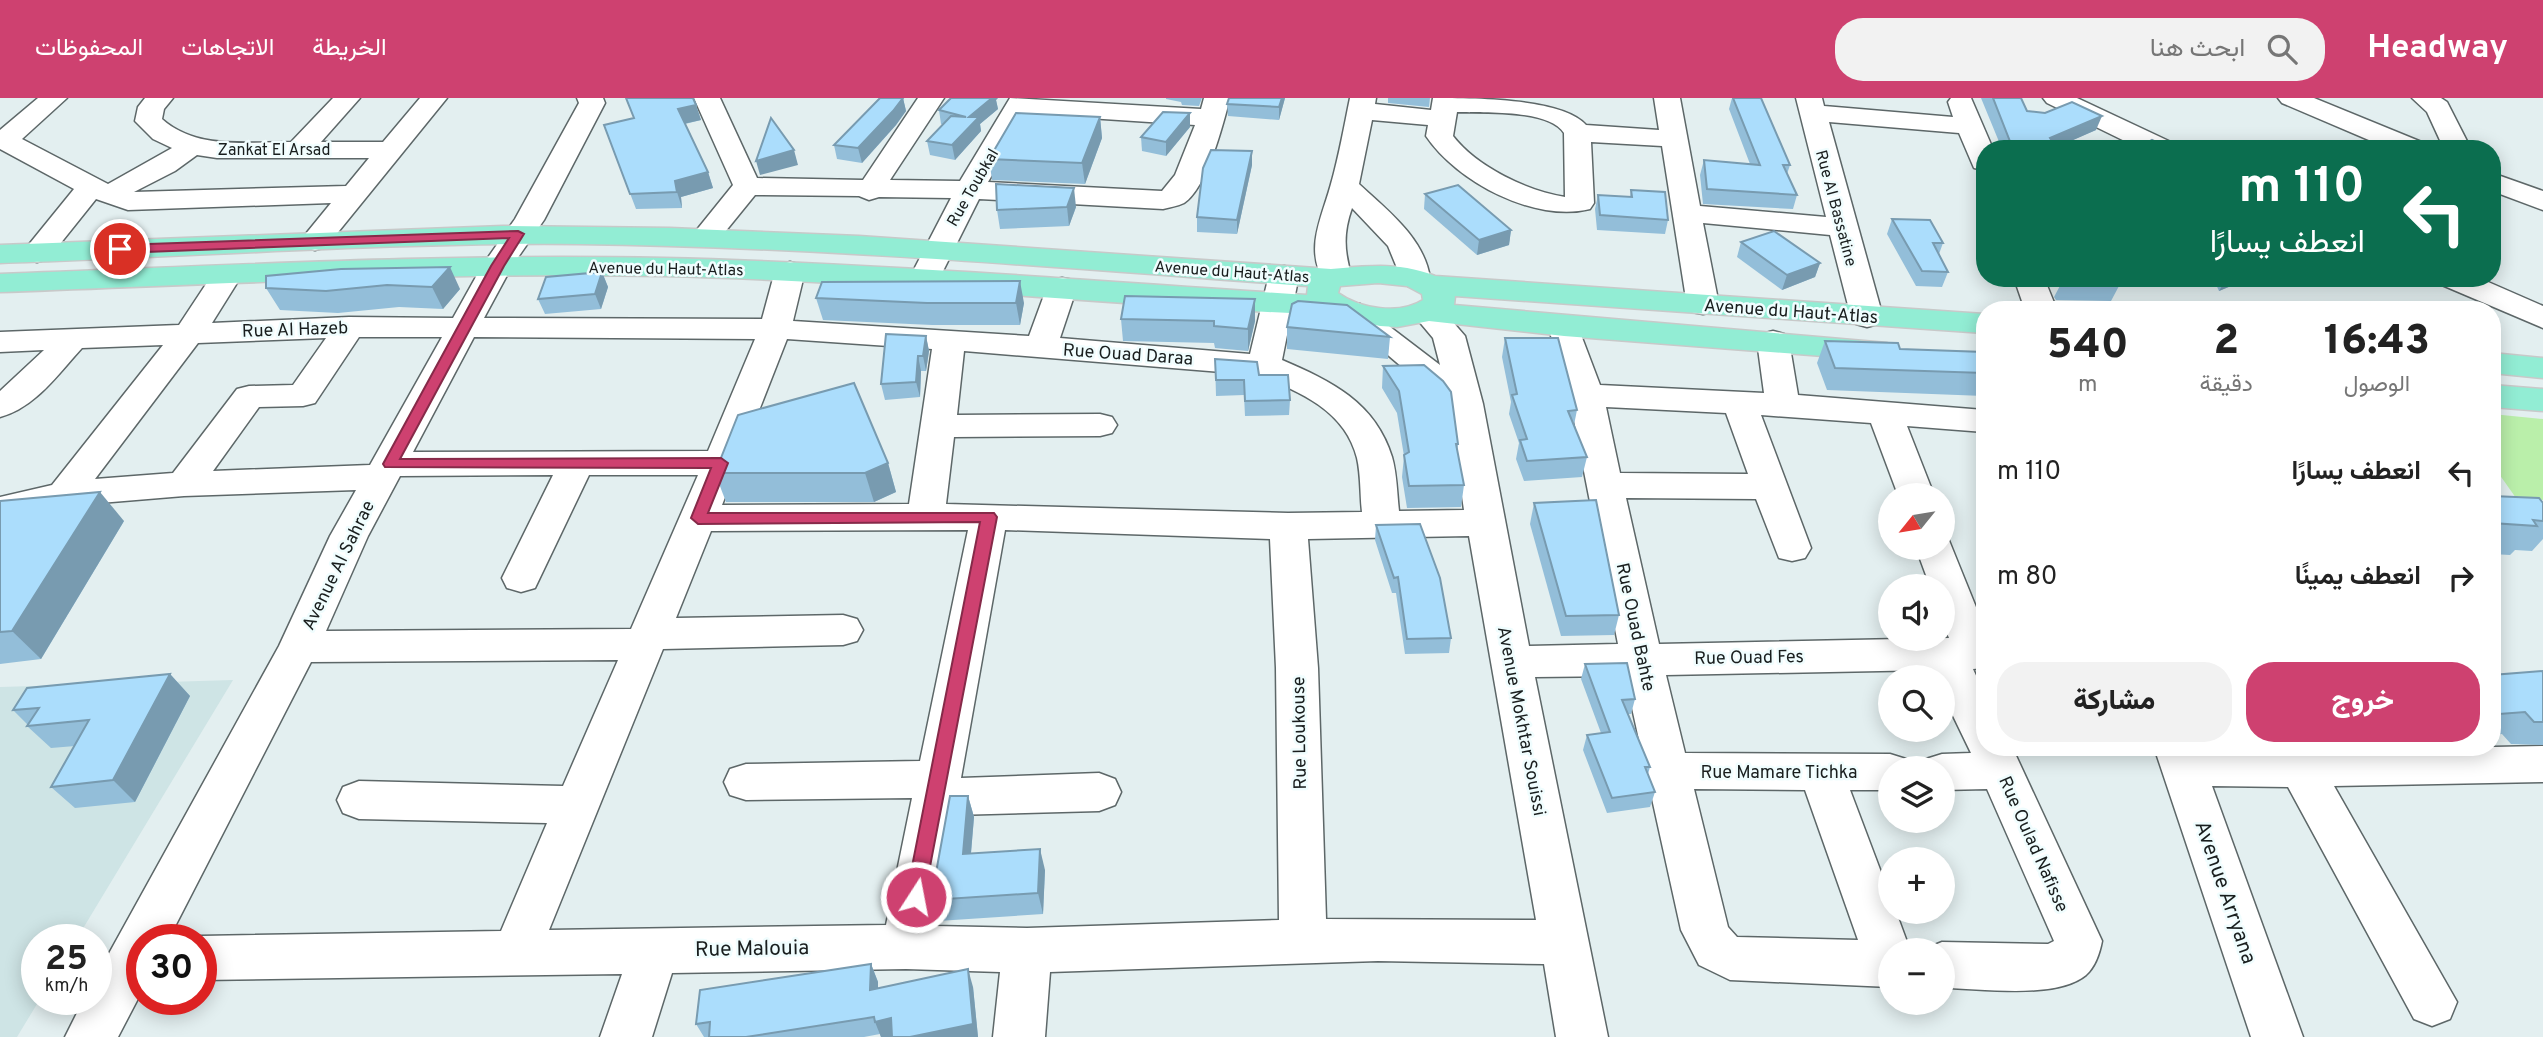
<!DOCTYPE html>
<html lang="ar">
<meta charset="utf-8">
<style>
:root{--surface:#fff;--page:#f2f2f2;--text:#222;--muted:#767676;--accent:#ce4170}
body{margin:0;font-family:Overpass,Vazirmatn,sans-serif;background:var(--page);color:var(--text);direction:rtl;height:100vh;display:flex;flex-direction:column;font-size:26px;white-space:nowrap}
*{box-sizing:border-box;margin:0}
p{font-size:23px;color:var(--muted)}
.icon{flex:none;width:38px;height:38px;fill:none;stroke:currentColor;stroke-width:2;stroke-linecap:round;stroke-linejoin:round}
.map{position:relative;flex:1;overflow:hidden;direction:ltr}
.panel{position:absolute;left:1976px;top:203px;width:525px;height:455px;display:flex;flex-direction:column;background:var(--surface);border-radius:28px;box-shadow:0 4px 18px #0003;direction:rtl}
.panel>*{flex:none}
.hud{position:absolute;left:1976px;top:42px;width:525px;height:147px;border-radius:28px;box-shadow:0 4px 18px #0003;direction:rtl;background:#0b6e4f;color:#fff;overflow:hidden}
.needle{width:46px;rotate:240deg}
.fabs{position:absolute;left:1878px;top:385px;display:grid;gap:14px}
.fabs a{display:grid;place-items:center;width:77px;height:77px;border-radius:50%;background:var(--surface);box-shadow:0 4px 18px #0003;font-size:35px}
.speed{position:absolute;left:21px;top:826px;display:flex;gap:14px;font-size:35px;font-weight:700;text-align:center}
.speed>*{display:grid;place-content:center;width:91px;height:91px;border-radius:50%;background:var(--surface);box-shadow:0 4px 18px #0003;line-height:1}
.speed small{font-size:18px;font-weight:400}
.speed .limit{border:10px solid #d22;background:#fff;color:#111}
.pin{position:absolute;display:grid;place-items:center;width:60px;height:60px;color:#fff;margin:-30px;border:4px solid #fff;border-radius:50%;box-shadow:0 2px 7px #0007}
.me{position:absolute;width:77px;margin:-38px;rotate:11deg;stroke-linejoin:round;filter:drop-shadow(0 0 5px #0008)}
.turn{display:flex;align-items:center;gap:24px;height:147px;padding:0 21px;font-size:32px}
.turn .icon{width:91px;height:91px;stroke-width:2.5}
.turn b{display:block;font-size:49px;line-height:60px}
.eta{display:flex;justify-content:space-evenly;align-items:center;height:119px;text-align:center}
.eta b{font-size:42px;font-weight:800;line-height:49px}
.cta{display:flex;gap:14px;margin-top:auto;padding:14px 21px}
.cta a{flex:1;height:80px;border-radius:28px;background:var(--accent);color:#fff;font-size:28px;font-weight:800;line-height:80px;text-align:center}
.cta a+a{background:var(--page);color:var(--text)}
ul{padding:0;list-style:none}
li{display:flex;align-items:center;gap:21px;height:105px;padding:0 21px}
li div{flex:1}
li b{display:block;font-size:26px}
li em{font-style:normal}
header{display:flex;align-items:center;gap:42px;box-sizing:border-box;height:98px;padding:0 35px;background:var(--accent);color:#fff}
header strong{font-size:33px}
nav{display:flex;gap:38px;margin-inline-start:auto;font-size:24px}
.search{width:490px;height:63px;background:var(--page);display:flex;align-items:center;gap:18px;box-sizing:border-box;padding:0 24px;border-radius:28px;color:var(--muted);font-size:26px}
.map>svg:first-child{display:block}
</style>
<header>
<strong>Headway</strong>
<div class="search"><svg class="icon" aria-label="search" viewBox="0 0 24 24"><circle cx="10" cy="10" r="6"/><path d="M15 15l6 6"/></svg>ابحث هنا</div>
<nav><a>الخريطة</a><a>الاتجاهات</a><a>المحفوظات</a></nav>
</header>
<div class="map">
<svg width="2543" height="939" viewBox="0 0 2543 939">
<rect width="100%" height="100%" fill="#e3eff0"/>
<path fill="#cee4e5" d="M233 582 76 842H37V901H40L17 939H0V589Z"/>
<path fill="#baefaa" d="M2492 316 2543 321V402L2516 400 2492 366Z"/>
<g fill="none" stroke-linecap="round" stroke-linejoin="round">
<g stroke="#5d6768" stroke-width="3">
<g id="minor">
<path d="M38 0H67L22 41 108 86 172 50 153 41 135 23 138 9 145 0H173L164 11 162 21C197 52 247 44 291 44L333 0H360L321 44H383L420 0H447L326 149 315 152 304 149 300 143 331 105 128 112 96 101 48 161 37 164 26 161 22 155 74 91 0 51V32ZM197 57 217 60H369L346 88 134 94 175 73Z"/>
<path d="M577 0H603L605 5 544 122 512 168 484 220 762 221 775 173 779 167 790 164 801 167 805 173 793 223 1029 238 1047 189 1051 182 1062 180 1073 182 1077 189 1060 240 1250 256 1269 177 1273 171 1284 168 1295 171 1299 177 1282 262C1331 283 1375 304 1392 359 1397 376 1397 396 1399 413L1464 412 1449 309 1382 252 1338 220 1333 213 1338 206 1349 204 1360 206 1440 267 1433 240 1412 215 1417 208 1428 206 1439 208 1465 238 1483 306 1529 548 1618 546 1569 297 1548 228 1553 221 1564 218 1575 221 1600 287 1764 295 1757 243 1762 236 1773 233 1784 236 1789 243 1798 297 1984 312V334L1907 328 1934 397H1898L1871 325 1761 317 1811 450 1805 460 1792 463 1779 460 1756 401 1626 400 1659 546 1949 540 1942 523V488H1930L1916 450H1942V439L1948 440 1984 529V570L1973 571 1984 595V649H2012L2102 843C2100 854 2095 869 2086 877 2056 902 1980 890 1942 890V852L1925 851 1942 844 2048 846 2054 843 1987 691 1942 692V670H1922L1926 661 1942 656 1971 655 1942 595V579H1936L1932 572 1666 577 1685 655 1890 656 1906 661 1910 670H1890V692H1850L1890 798V814H1896L1910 852H1890V889L1730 882 1699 867 1681 832 1625 578 1535 579 1608 939H1556L1544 866 1378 863 1050 874 1045 939H993L1000 874 906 871 672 875 652 939H600L622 876 201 882V842H190L201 838 501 833 547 725 359 721 343 715 337 702 343 689 359 683 563 688 618 562 311 564 168 842H142V893L118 939H65L84 901H96V879L279 548 330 438 356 392 184 398 64 408 0 425V399L52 387 163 247 82 250C58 276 35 310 0 319V293L44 252 0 254V234L179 227 216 171 227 168 238 171 242 177 212 225 349 219 453 220 482 168 515 121 579 5ZM359 239H442L370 367 213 373 259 309 303 308 315 305ZM474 239 755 241 708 353 413 354ZM326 240 293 287 249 288 237 291 173 375 95 381 198 245ZM787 241 932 251 909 406 722 407ZM964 253 1258 277C1300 294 1345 312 1357 360 1361 377 1360 397 1362 414L1288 415 946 406 954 339 1100 338 1112 335 1117 327 1112 319 1100 316 957 317ZM1606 309 1726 315 1748 376 1620 375ZM553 377 502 480 507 490 521 494 535 490 589 377H698L631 531 326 533 368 438 400 378ZM968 432 920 663 746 666 730 671 724 684 730 697 746 702 912 700 886 827 549 832 663 551 843 547 857 543 863 532 857 521 843 517 676 520 711 433ZM1005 432 1270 441 1276 570 1279 822 1027 830 934 828 954 717 1099 713 1115 707 1121 694 1115 681 1099 675 961 680ZM1469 438 1536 822 1326 821 1318 570 1308 441ZM1694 691 1805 692 1858 842 1737 839 1728 829Z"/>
<path d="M694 0H720L757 80 863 82 918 0H944L890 82 960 83 1010 0 1201 11 1204 0H1230C1223 26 1207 90 1184 105 1178 108 1170 109 1163 111L979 101 939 181 935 188 924 190 913 188 909 181 951 100 879 99 869 102 859 98 755 97 716 145 706 148 696 145 691 139 733 87ZM1027 16 1195 27 1175 77 1162 93 988 84Z"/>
<path d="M1350 0H1376L1375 6 1431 12 1433 0C1472 0 1563 0 1586 27L1659 32 1654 0H1680L1700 108 1826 119 1796 0H1822L1824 8 1953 19 1948 4 1951 0H1971L1993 51H1984V72L1974 70 1959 35 1829 24 1883 219 1878 226 1867 229 1856 226 1851 219 1830 137 1703 125 1719 207 1714 214 1703 216 1692 214 1687 207 1662 48 1591 44 1594 105 1590 111C1535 125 1457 84 1426 38L1428 27 1372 22 1359 86C1388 113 1424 140 1430 180L1426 187 1415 189 1404 187 1388 148 1352 110C1343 135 1344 154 1352 179L1348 186 1337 188 1326 186C1303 152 1322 120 1331 86 1339 58 1344 29 1350 0ZM1457 14C1483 15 1549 11 1564 35L1565 99C1527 93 1477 69 1453 38Z"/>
<path d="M2043 0H2077L2173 45 2176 51H2141L2047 5Z"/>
<path d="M2278 0H2314L2424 45 2427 51H2390L2282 5Z"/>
<path d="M2412 0H2441L2447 4 2471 51H2444L2427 14Z"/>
<path d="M2492 75 2543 93V112L2492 93Z"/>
<path d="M2014 180H2044L2057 212H2025Z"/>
<path d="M2438 180H2479L2543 208V230L2442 187Z"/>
<path d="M2543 648V684L2334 688 2457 904 2450 921 2432 928 2414 921 2288 689 2212 688 2303 939H2251L2154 649 2301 653Z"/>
</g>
</g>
<g stroke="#c8c9c9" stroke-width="3">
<g id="major">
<path d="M503 128 670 130 859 138 1331 171C1367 168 1401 164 1435 178L1984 216V235L1455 198 1454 207 1887 245 1891 252 1887 259 1875 262 1564 238 1429 223 1397 229 1380 228 1332 217C1109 208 887 183 663 178 442 174 221 186 0 194V176C221 168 442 155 664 160 878 165 1092 183 1307 197L1308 188C1065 170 822 149 579 146 386 144 193 159 0 165V147ZM1378 185 1407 188 1422 196 1423 202C1400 217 1360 211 1338 195L1340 188Z"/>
<path d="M2492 255 2543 260V280L2492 275Z"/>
<path d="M2492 287 2543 291V313L2492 309Z"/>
</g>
</g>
<use href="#minor" fill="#fff" fill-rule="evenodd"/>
<use href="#major" fill="#92edd4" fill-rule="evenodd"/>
</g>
<g fill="#93bed9">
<path d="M880 0H903L906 13 896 27 862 65 837 61 834 47Z"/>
<path d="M998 0 996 2 998 11 980 26 981 33 955 62 930 57 927 43 943 27 941 26 939 12Z"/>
<path d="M1166 0H1202L1199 8 1182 7 1181 4 1166 1Z"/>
<path d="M1285 0 1279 22 1228 18 1227 6Z"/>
<path d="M1388 0H1430L1429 9 1388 5Z"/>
<path d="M1732 0H1761L1790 67 1787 76 1797 97 1793 111 1703 106 1700 77 1704 62 1750 66 1729 11Z"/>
<path d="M1981 0H2021L2027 13 2096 32 2056 49 2057 51H2002Z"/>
<path d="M696 7 701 22 685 26 708 74 713 90 681 99 682 110 636 111 604 27Z"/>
<path d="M1100 19 1102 40 1085 86 992 82 989 61Z"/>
<path d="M1190 29 1166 58 1142 53 1141 39Z"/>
<path d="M1252 53V67L1237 136 1197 134V119Z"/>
<path d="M1631 92 1668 122 1665 136 1597 132 1595 111 1598 97 1630 99Z"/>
<path d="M1425 96 1511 132 1509 147 1477 157 1424 111Z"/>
<path d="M1076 109 1069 128 1000 131 997 112Z"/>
<path d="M1892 121 1943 145 1939 156 1948 174 1942 189 1916 188 1887 136Z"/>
<path d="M1741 144 1820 165 1815 179 1782 192 1737 159Z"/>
<path d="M341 171 460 191 443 211 399 209 338 215 280 212 266 190Z"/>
<path d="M602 174 608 189 601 211 545 216 538 201Z"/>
<path d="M2062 180H2114L2119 188 2111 203 2056 202 2054 199 2062 184 2064 183Z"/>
<path d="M2213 180H2250L2219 193Z"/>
<path d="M816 200 1024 205 1020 227H932L823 222Z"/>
<path d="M1121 221 1255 223 1248 253 1215 250 1214 245 1123 243Z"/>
<path d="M1287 229 1390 239 1388 261 1287 251Z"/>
<path d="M926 238 929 253 926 273H921L920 299 885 302 881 286Z"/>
<path d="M1505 240 1577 312 1574 327 1587 359 1582 379 1524 383 1516 361 1519 345 1509 316 1511 304 1502 259Z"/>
<path d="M1825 243 1900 251 1984 254V298L1827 292 1817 265Z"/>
<path d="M1215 261 1259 277 1290 302 1289 317 1245 318 1244 297 1216 298Z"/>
<path d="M1383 268 1458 346 1457 354 1464 387 1461 409 1407 410 1402 379 1404 358 1397 315 1382 290Z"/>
<path d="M888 365 896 394 874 404H726L715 375Z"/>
<path d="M0 403 124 423 41 561 0 566Z"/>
<path d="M1534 405 1619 517 1614 537 1561 538 1530 426Z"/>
<path d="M2543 405V441L2532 453 2515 452 2510 457 2492 456V425Z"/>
<path d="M1376 427 1451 540 1449 555 1405 556 1396 495H1392L1375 442Z"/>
<path d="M1585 566 1635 601 1631 616H1628L1650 669 1648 676 1655 694 1650 709 1607 715 1583 652 1587 637 1601 635 1581 581Z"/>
<path d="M2543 573V647L2511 646 2502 636 2492 637V577Z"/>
<path d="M170 576 190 598 135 704 75 710 51 689 75 648 51 650 27 628 28 627 13 612Z"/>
<path d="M968 698 974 719 971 756 1045 772 1043 816 938 823 931 802Z"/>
<path d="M871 866 878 884V890L973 889 978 939H881L880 936 864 939H704L696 926Z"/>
</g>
<g fill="#789bb0">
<path d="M903 0 906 13 896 27 862 65 858 50Z"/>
<path d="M988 0H998L996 2 998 11 980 26 981 33 955 62 952 47 969 19Z"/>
<path d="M1282 0H1285L1279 22V9Z"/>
<path d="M696 7 701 22 683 26 678 11Z"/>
<path d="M1190 15V29L1166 58V44Z"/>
<path d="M2102 18 2096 32 2053 51 2050 40Z"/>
<path d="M1100 19 1102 40 1085 86 1082 65Z"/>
<path d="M794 52 798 67 760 77 756 63Z"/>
<path d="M1252 53V67L1237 136V122Z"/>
<path d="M708 74 713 90 681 99 682 110 677 94 675 83Z"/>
<path d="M1074 90 1076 109 1069 128 1067 109Z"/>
<path d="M1511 132 1509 147 1477 157 1479 142Z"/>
<path d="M1820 165 1815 179 1782 192 1787 177Z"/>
<path d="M450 169 460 191 443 211 432 189Z"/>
<path d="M602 174 608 189 601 211 595 196Z"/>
<path d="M2227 180H2250L2219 193Z"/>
<path d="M1020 183 1024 205 1020 227 1016 205Z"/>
<path d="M1255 201V223L1248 253V231Z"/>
<path d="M926 238 929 253 926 273 923 258Z"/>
<path d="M918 258 921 273 920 299 916 284Z"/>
<path d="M888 365 896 394 874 404 865 375Z"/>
<path d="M100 394 124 423 41 561 12 533Z"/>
<path d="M170 576 190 598 135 704 113 682Z"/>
<path d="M968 698 974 719 969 777 963 756Z"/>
<path d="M1040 751 1045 772 1043 816 1038 795Z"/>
<path d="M871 866 878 884V909L870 892Z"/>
<path d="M968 871 973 889 978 939H910Z"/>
<path d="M891 920 892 939H881L875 924Z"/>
</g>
<g fill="#abddfc" stroke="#789bb0" stroke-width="2">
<path d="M626 0H693L696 7 678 11 708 74 675 83 677 94 630 96 604 27 634 20Z"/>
<path d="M880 0H903L893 13 858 50 834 47Z"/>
<path d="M951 0H992L969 19H979L952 47 927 43 951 18 966 19 939 12Z"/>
<path d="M1229 0H1282L1279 9 1227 6Z"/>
<path d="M1733 0H1761L1790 67H1783L1797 97 1707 91 1704 62 1760 67Z"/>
<path d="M1993 0H2021L2027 13 2045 15 2072 4 2102 18 2050 40 2057 51H2013Z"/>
<path d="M1163 14 1190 15 1166 44 1141 39Z"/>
<path d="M1016 15 1100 19 1082 65 989 61Z"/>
<path d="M771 20 794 52 756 63Z"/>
<path d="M2152 42 2171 51H2136Z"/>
<path d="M1211 52 1252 53 1237 122 1197 119 1203 70Z"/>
<path d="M996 86 1074 90 1067 109 997 112Z"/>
<path d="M1458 87 1511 132 1479 142 1425 96Z"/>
<path d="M1631 92 1665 94 1668 122 1600 117 1598 97 1632 99Z"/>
<path d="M1892 121 1930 122 1943 145H1933L1948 174 1922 173Z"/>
<path d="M1774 133 1820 165 1787 177 1741 144Z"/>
<path d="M450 169 432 189 387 187 326 193 266 190V178L341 171Z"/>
<path d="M602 174 595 196 538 201 546 179Z"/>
<path d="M2070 180H2114L2119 188 2063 187 2062 184Z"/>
<path d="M1020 183 1016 205H927L816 200 822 184Z"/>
<path d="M1125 198 1255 201 1248 231 1214 228V223L1121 221Z"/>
<path d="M1298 203 1347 207 1390 239 1287 229 1292 206Z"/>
<path d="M886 236 926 238 923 258H918L916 284 881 286Z"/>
<path d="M1505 240H1558L1577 312 1568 313 1587 359 1527 363 1520 342 1527 341 1512 297 1517 296Z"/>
<path d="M1825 243 1898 245 1900 251 1984 254V275L1835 270Z"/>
<path d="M1215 261 1257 264 1259 277H1288L1290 302 1245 303 1244 282H1216Z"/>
<path d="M1424 267 1443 283 1451 294 1458 346H1456L1464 387 1409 388 1404 357 1409 354 1399 293 1383 268Z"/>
<path d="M854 285 888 365 865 375H715L738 317Z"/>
<path d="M100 394 12 533 0 534V403Z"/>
<path d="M2492 398 2539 400 2543 405V423L2533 422 2537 428 2492 425Z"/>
<path d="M1596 402 1619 517 1566 518 1534 405Z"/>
<path d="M1420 426 1440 480 1451 540 1407 541 1398 479 1394 480 1376 427Z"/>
<path d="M1627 565 1635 601 1622 602 1650 669H1645L1655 694 1612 700 1587 637 1610 634 1585 566Z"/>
<path d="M2543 573V624H2534L2525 614 2499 616 2492 609V577Z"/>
<path d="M170 576 113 682 51 689 89 622 27 628 39 610 13 612 27 590Z"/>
<path d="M950 698H968L963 756 1040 751 1038 795 931 802Z"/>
<path d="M871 866 870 892 968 871 973 926 910 939H892L891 920 875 924 874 919 746 939H709L710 924 696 926 700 892Z"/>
</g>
<path fill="#ce4170" stroke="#862a49" stroke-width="2" d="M518 133 524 136 504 168 400 361 721 360 728 365 708 415H994L997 419 923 805 916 807 909 805 906 799 980 424 698 426 691 420 711 370 385 369 383 366 491 168 509 140 120 155 114 151 120 147Z"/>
<g text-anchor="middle" stroke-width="5" stroke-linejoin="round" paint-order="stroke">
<g font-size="16" fill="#191e1e" stroke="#f0fdfe">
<text x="274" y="57">Zankat El Arsad</text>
<text transform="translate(972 89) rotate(-60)" y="6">Rue Toubkal</text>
<text transform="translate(1837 110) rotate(75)" y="6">Rue Al Bassatine</text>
<text transform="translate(666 170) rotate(1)" y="6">Avenue du Haut-Atlas</text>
<text transform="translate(1232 173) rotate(4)" y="6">Avenue du Haut-Atlas</text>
</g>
<g font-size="18" fill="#191e1e" stroke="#f0fdfe">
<text transform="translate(1791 213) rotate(4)" y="6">Avenue du Haut-Atlas</text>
<text transform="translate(295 231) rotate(-2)" y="6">Rue Al Hazeb</text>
<text transform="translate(1128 256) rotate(4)" y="6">Rue Ouad Daraa</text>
<text transform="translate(338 467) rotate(-64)" y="6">Avenue Al Sahrae</text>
<text transform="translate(1636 529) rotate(78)" y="6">Rue Ouad Bahte</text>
<text transform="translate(1749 559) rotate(-1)" y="6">Rue Ouad Fes</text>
<text transform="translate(1522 623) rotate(79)" y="6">Avenue Mokhtar Souissi</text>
<text transform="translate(1299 635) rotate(-91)" y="6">Rue Loukouse</text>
<text x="1779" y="680">Rue Mamare Tichka</text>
<text transform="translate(2034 746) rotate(66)" y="6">Rue Oulad Nafisse</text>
</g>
<g font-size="21" fill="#191e1e" stroke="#f0fdfe">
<text transform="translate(2226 794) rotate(71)" y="7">Avenue Arryana</text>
<text transform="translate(752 850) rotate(-1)" y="7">Rue Malouia</text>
</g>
</g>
</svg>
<div class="fabs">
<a><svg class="needle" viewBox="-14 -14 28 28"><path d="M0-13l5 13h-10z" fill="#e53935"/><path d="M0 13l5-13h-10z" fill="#767676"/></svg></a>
<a><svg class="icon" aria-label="sound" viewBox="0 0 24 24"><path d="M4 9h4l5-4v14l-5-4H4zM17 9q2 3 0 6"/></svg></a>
<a><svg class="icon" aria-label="search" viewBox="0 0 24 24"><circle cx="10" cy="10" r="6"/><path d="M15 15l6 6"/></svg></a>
<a><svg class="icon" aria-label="layers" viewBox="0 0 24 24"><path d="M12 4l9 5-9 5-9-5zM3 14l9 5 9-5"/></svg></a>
<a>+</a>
<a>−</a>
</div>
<div class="speed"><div>25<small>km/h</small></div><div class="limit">30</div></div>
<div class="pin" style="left:120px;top:151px;background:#d93025"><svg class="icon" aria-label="arrive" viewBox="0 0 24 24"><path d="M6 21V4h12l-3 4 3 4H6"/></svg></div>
<svg class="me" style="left:916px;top:799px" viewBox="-20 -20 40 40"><circle r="17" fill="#ce4170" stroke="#fff" stroke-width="3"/><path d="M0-11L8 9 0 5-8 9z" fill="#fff"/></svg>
<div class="hud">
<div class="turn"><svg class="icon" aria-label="left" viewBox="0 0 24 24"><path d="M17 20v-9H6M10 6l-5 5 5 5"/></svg><div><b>110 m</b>انعطف يسارًا</div></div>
</div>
<section class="panel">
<div class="eta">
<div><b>16:43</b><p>الوصول</p></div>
<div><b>2</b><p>دقيقة</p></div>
<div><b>540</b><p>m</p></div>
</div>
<ul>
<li><svg class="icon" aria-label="left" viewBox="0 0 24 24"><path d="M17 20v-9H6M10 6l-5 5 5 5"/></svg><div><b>انعطف يسارًا</b></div><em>110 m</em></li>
<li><svg class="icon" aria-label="right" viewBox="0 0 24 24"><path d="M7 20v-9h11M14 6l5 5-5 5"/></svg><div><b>انعطف يمينًا</b></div><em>80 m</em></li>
</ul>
<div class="cta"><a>خروج</a><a>مشاركة</a></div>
</section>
</div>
